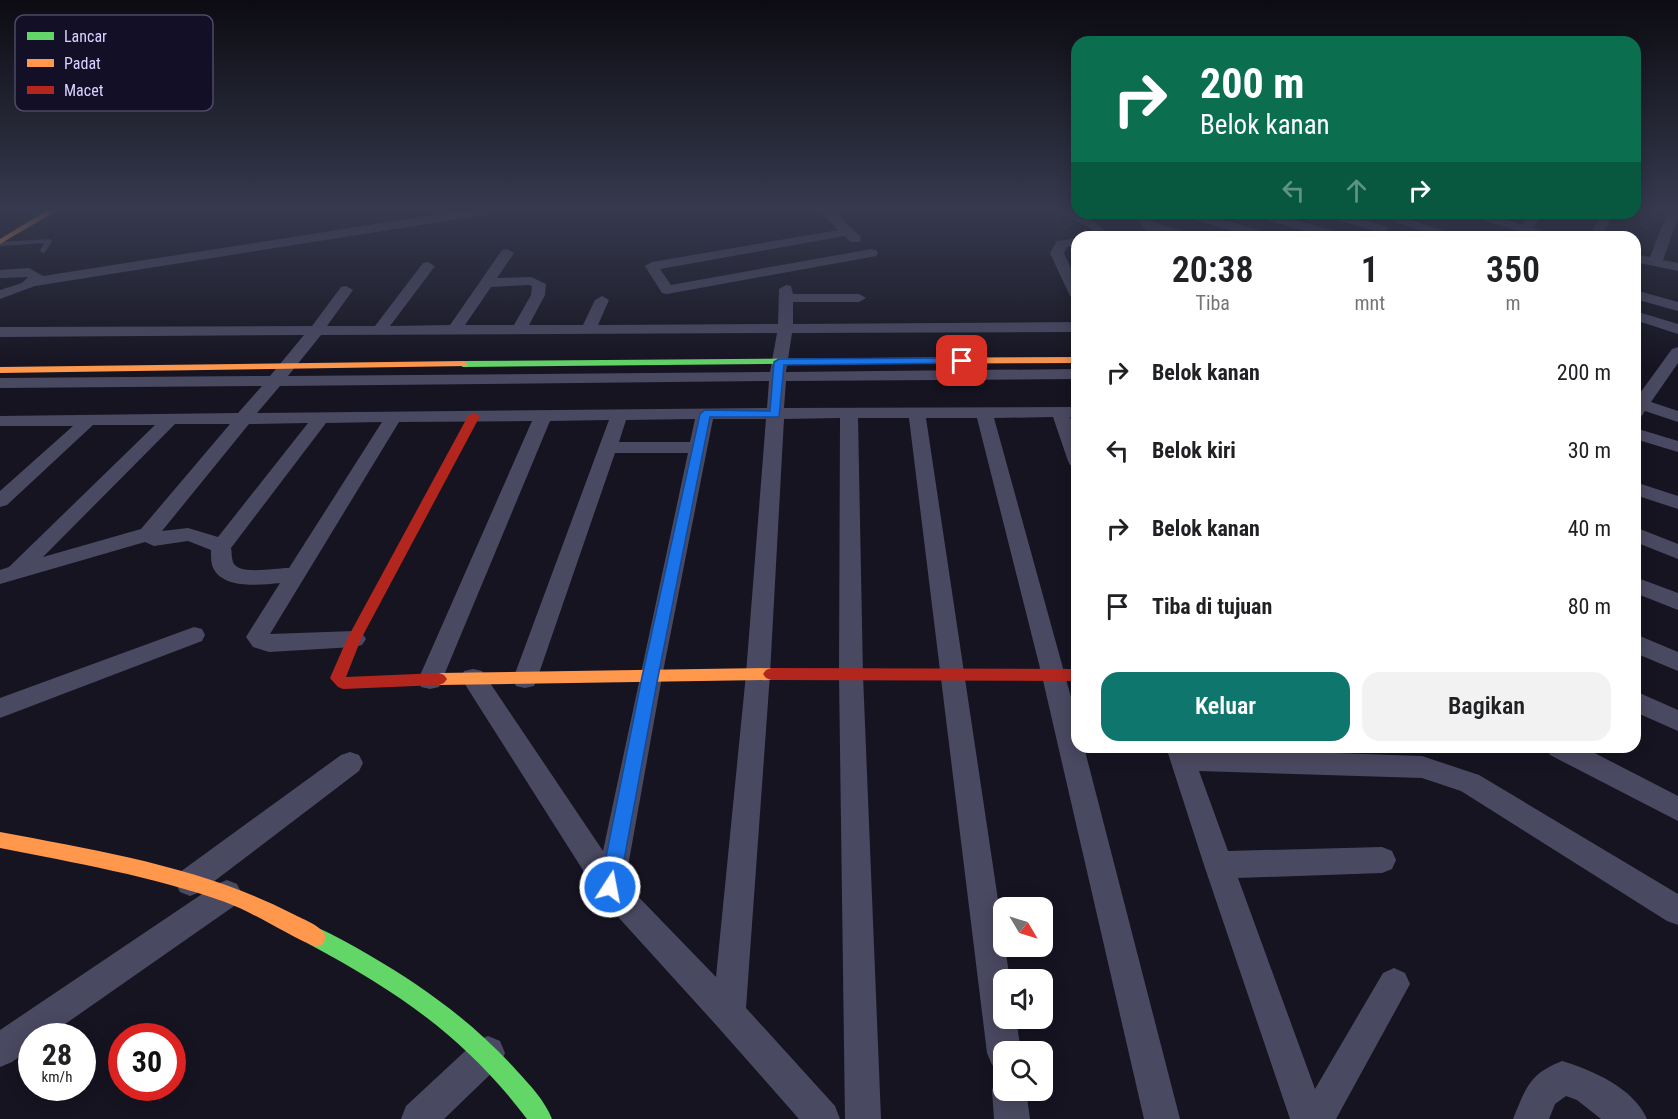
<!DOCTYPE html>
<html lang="id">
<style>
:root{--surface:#fff;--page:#f2f2f2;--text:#202124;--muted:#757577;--accent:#0f766e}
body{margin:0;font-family:"Roboto Condensed",sans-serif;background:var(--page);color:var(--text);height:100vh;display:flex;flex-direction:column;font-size:22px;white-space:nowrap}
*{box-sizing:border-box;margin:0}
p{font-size:20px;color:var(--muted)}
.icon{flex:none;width:33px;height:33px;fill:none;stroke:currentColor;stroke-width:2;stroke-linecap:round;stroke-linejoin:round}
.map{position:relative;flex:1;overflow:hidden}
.panel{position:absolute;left:1071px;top:231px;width:570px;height:522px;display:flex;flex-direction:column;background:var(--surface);border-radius:18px;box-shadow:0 3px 15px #0003}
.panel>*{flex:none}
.hud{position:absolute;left:1071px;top:36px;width:570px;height:183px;border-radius:18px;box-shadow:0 3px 15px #0003;background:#0b6e4f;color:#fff;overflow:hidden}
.needle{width:39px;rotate:128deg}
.fabs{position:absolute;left:993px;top:897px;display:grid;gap:12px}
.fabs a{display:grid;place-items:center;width:60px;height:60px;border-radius:12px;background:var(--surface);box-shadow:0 3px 15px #0003;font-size:30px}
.speed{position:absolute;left:18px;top:1023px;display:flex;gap:12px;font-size:30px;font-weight:700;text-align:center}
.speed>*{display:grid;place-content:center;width:78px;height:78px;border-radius:50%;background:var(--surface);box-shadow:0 3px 15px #0003;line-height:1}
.speed small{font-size:15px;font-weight:400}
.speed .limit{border:9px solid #d22;background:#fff;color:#111}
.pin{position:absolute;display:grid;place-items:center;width:51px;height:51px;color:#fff;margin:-26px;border-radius:12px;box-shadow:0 3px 9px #0006}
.me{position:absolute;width:66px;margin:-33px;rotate:11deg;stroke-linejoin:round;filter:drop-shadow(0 0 4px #0008)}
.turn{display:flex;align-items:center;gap:21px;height:126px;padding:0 30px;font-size:27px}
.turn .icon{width:78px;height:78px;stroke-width:2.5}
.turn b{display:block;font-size:42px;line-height:51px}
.lanes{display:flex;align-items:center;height:57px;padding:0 30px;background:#0003;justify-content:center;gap:30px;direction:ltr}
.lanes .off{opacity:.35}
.eta{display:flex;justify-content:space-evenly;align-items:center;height:102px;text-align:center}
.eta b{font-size:36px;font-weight:600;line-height:42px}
.button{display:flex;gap:12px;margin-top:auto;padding:12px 30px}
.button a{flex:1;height:69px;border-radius:18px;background:var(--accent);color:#fff;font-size:24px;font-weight:600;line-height:69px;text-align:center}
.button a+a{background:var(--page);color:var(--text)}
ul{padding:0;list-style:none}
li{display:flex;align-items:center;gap:18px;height:78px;padding:0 30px}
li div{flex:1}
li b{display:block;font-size:22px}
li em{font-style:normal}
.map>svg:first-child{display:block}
</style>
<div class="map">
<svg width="1678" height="1119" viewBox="0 0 1678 1119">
<rect width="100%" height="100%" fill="#161421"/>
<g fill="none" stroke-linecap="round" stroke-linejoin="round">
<path fill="#4a4962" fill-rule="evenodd" d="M49 239 52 241 45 252 43 253 40 251 44 243 0 246V242Z"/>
<g fill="#4a4962" fill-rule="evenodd">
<path d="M458 211H490L484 215 35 286 0 299V290L22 283 28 277 0 278V270L29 268 43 276Z"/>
<path d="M820 211H833L860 236 861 239 860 242H850L845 236 660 269 671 285 871 249 876 250 878 253 876 256 667 294 662 293 645 266 652 262 838 230Z"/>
<path d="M1056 211C1079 211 1096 218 1109 237H1097L1090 228Z"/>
<path d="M1668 211H1678V217L1663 260 1678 263V271L1635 262V254L1650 257Z"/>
<path d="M1124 213H1141L1147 215 1153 222 1193 234 1195 237H1176L1161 232 1164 237H1151L1139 221Z"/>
<path d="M1180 213H1199L1272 234 1274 237H1254L1182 216Z"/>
<path d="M1250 213H1269L1345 234 1347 237H1327L1252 216Z"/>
<path d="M1319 213H1338L1386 226 1388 229 1378 237H1364L1372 230 1321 216Z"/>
<path d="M1373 213H1391L1453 234 1455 237H1437Z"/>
<path d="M1468 213H1486L1522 225 1531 213H1543L1533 228 1555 234 1557 237H1537L1470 216Z"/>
<path d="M1601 213H1613L1602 237H1590Z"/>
<path d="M1077 238V246L1067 247 1064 253 1077 281V300L1070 296 1050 253 1057 241Z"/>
<path d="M507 249 514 253 497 278 531 277 546 284 545 295 529 325H583L595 300 602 296 609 300 598 325 778 324 779 289 786 285 791 286 793 294H859L866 298 859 302H793V324L1077 322V332L792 333 786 372 1077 369V379L786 381 784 408 1077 407V417H1070L1077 435V467L1070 465 1068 461 1053 417 994 418 1077 719V747H1084L1180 1119H1144L1042 676 977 418H926L1010 980H1004V1018H1016L1021 1052H1004V1070L992 1065 987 1053 909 418H858L863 675 881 1119H845L839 675 840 418 784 419 770 674 746 1008 835 1106 840 1119H799L717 1026 600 897 461 678 464 671 473 669 482 671 603 851 688 453H615L537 679 534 686 525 688 516 686 513 679 609 420 550 421 442 680 439 687 430 689 421 687 418 680 532 421 399 422 270 634 354 631 362 633 366 639 362 645 354 647 269 652 253 647 246 637 280 583C260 585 220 590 212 565 211 561 211 555 211 550L188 541 154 546 145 542 0 584V570L9 567 155 425H93L7 505 0 507V491L73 426H0V416L238 413 262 386 0 388V378L270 376 304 335 0 337V327L312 326 341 287 346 286 353 290 327 326H375L423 263 428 262 435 266 390 326 450 325 502 250ZM529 285 532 286 531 295 514 325H465L491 287ZM777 333 770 372 288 376 321 335ZM769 381 767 408 257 413 280 386ZM695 419 690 442H619L626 420ZM713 419H766L746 674 716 977 625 883 662 677ZM382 422 289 568C277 568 245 574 236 566 231 563 232 553 231 548L326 423ZM308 423 218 537 188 528 162 531 249 424ZM175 424H230L141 529 43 557Z"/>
<path d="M1635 290 1678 302V311L1635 299Z"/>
<path d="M1635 311 1678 324V334L1635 320Z"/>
<path d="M1678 347V363L1651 402 1678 411V422L1645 411 1641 417 1635 418V400L1672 349Z"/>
<path d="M1635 428 1678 441V452L1635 439Z"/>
<path d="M1635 482 1678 496V509L1635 495Z"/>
<path d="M1635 527 1678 544V559L1635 542Z"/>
<path d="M1635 577 1678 593V610L1635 593Z"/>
<path d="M194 627 202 629 205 635 202 641 0 718V698Z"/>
<path d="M1635 634 1678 652V671L1635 653Z"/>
<path d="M1635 691 1678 710V731L1635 712Z"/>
<path d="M1166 747 1422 756 1479 775 1678 894V925L1667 921 1461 791 1422 778 1199 771 1228 851 1382 847 1392 851 1396 860 1392 869 1382 873 1238 878 1315 1089 1383 973 1394 968 1405 973 1410 984 1336 1119H1290L1204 865Z"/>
<path d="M1546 747H1583L1678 796V821L1550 755Z"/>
<path d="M350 752 359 755 363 763 359 771 200 892 190 896 180 892 175 882 180 872 341 755Z"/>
<path d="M227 880 237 884 242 894 237 904 48 1036H32V1048L12 1062 0 1067V1030L217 884Z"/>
<path d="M488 1036 500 1041 505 1053 500 1065 444 1119H401L406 1106 476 1041Z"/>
<path d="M1562 1061C1592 1070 1634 1088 1647 1119H1601L1577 1100 1566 1096 1555 1104 1549 1119H1513C1526 1088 1529 1074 1562 1061Z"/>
<path d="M1004 1075V1090H1026L1030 1119H994L992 1090 997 1078Z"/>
</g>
<g fill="#63d668" fill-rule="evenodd">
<path d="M866 358 871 361 870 363 463 367 458 364 463 361Z"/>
<path d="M316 927C334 935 352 945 369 955 424 987 474 1023 517 1071 530 1085 545 1101 552 1119H527C465 1037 398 992 309 944L306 937 309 930Z"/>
</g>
<g fill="#ff974d" fill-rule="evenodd">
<path d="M46 211H56L0 244V239Z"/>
<path d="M1077 357V363L866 364 861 361 866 358Z"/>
<path d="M463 361 468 364 467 366 0 373V367Z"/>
<path d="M771 668 776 670 779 674 776 678 771 680 439 685 434 683 431 679 434 675 439 673Z"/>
<path d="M0 832C100 851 202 867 293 914 304 920 321 925 326 937L323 944 316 947C285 934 257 914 225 902 152 876 75 863 0 848Z"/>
</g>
<g fill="#b3261e" fill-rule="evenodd">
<path d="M474 413 480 416 361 639 346 677 439 673 444 675 447 679 444 683 439 685 343 689 338 687 330 678 347 639 468 416Z"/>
<path d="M771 668 1077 669V681L771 680 766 678 763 674 766 670Z"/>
</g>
</g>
<linearGradient id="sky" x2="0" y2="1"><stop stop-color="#0c0b12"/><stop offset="0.57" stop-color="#363a4e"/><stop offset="1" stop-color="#363a4e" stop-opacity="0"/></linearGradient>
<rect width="1678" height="368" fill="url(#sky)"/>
<path fill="#1a73e8" stroke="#114b97" stroke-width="1.5" d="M962 358 968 361 966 363 784 365 779 417H710L658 677 619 887 616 893 610 896 603 893 600 887 642 677 700 414 705 410 770 411 774 362 779 359Z"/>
<rect x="15" y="15" width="198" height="96" rx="9" fill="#130f26" stroke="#4e4a67" stroke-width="1.5"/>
<rect x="27" y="32" width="27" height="8" fill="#63d668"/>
<rect x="27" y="59" width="27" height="8" fill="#ff974d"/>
<rect x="27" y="86" width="27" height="8" fill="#b3261e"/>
<g font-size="16" fill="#d9d4ff">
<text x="64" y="42">Lancar</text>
<text x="64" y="69">Padat</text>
<text x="64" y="96">Macet</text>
</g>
</svg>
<div class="fabs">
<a><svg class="needle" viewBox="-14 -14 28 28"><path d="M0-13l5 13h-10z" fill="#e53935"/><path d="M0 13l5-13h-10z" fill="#757577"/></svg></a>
<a><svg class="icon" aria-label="sound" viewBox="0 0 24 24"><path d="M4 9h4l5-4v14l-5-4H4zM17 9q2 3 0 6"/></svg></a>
<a><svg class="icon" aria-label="search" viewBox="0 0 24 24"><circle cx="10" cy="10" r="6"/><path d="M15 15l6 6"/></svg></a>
</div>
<div class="speed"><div>28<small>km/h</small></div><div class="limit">30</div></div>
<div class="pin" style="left:962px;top:361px;background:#d93025"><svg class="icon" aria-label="arrive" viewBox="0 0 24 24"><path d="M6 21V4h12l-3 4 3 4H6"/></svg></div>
<svg class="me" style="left:610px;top:887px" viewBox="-20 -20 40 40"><circle r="17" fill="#1a73e8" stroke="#fff" stroke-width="3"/><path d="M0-11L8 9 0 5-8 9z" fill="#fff"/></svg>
<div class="hud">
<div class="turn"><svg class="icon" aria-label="right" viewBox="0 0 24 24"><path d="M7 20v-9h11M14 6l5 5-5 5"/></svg><div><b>200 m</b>Belok kanan</div></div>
<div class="lanes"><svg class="icon off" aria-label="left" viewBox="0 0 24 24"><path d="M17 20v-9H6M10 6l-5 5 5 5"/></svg><svg class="icon off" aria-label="ahead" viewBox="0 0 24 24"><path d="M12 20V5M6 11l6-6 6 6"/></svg><svg class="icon" aria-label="right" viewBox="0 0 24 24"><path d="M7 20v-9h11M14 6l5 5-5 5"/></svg></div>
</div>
<section class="panel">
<div class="eta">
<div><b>20:38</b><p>Tiba</p></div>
<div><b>1</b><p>mnt</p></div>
<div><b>350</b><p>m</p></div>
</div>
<ul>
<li><svg class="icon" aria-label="right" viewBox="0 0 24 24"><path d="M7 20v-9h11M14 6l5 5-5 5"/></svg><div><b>Belok kanan</b></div><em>200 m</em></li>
<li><svg class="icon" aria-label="left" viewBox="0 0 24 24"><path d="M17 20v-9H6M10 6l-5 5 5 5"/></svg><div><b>Belok kiri</b></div><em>30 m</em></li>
<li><svg class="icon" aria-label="right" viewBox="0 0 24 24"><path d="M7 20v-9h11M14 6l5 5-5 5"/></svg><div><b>Belok kanan</b></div><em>40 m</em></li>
<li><svg class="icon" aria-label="arrive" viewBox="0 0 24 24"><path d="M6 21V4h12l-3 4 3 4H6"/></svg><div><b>Tiba di tujuan</b></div><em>80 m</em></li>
</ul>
<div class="button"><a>Keluar</a><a>Bagikan</a></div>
</section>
</div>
